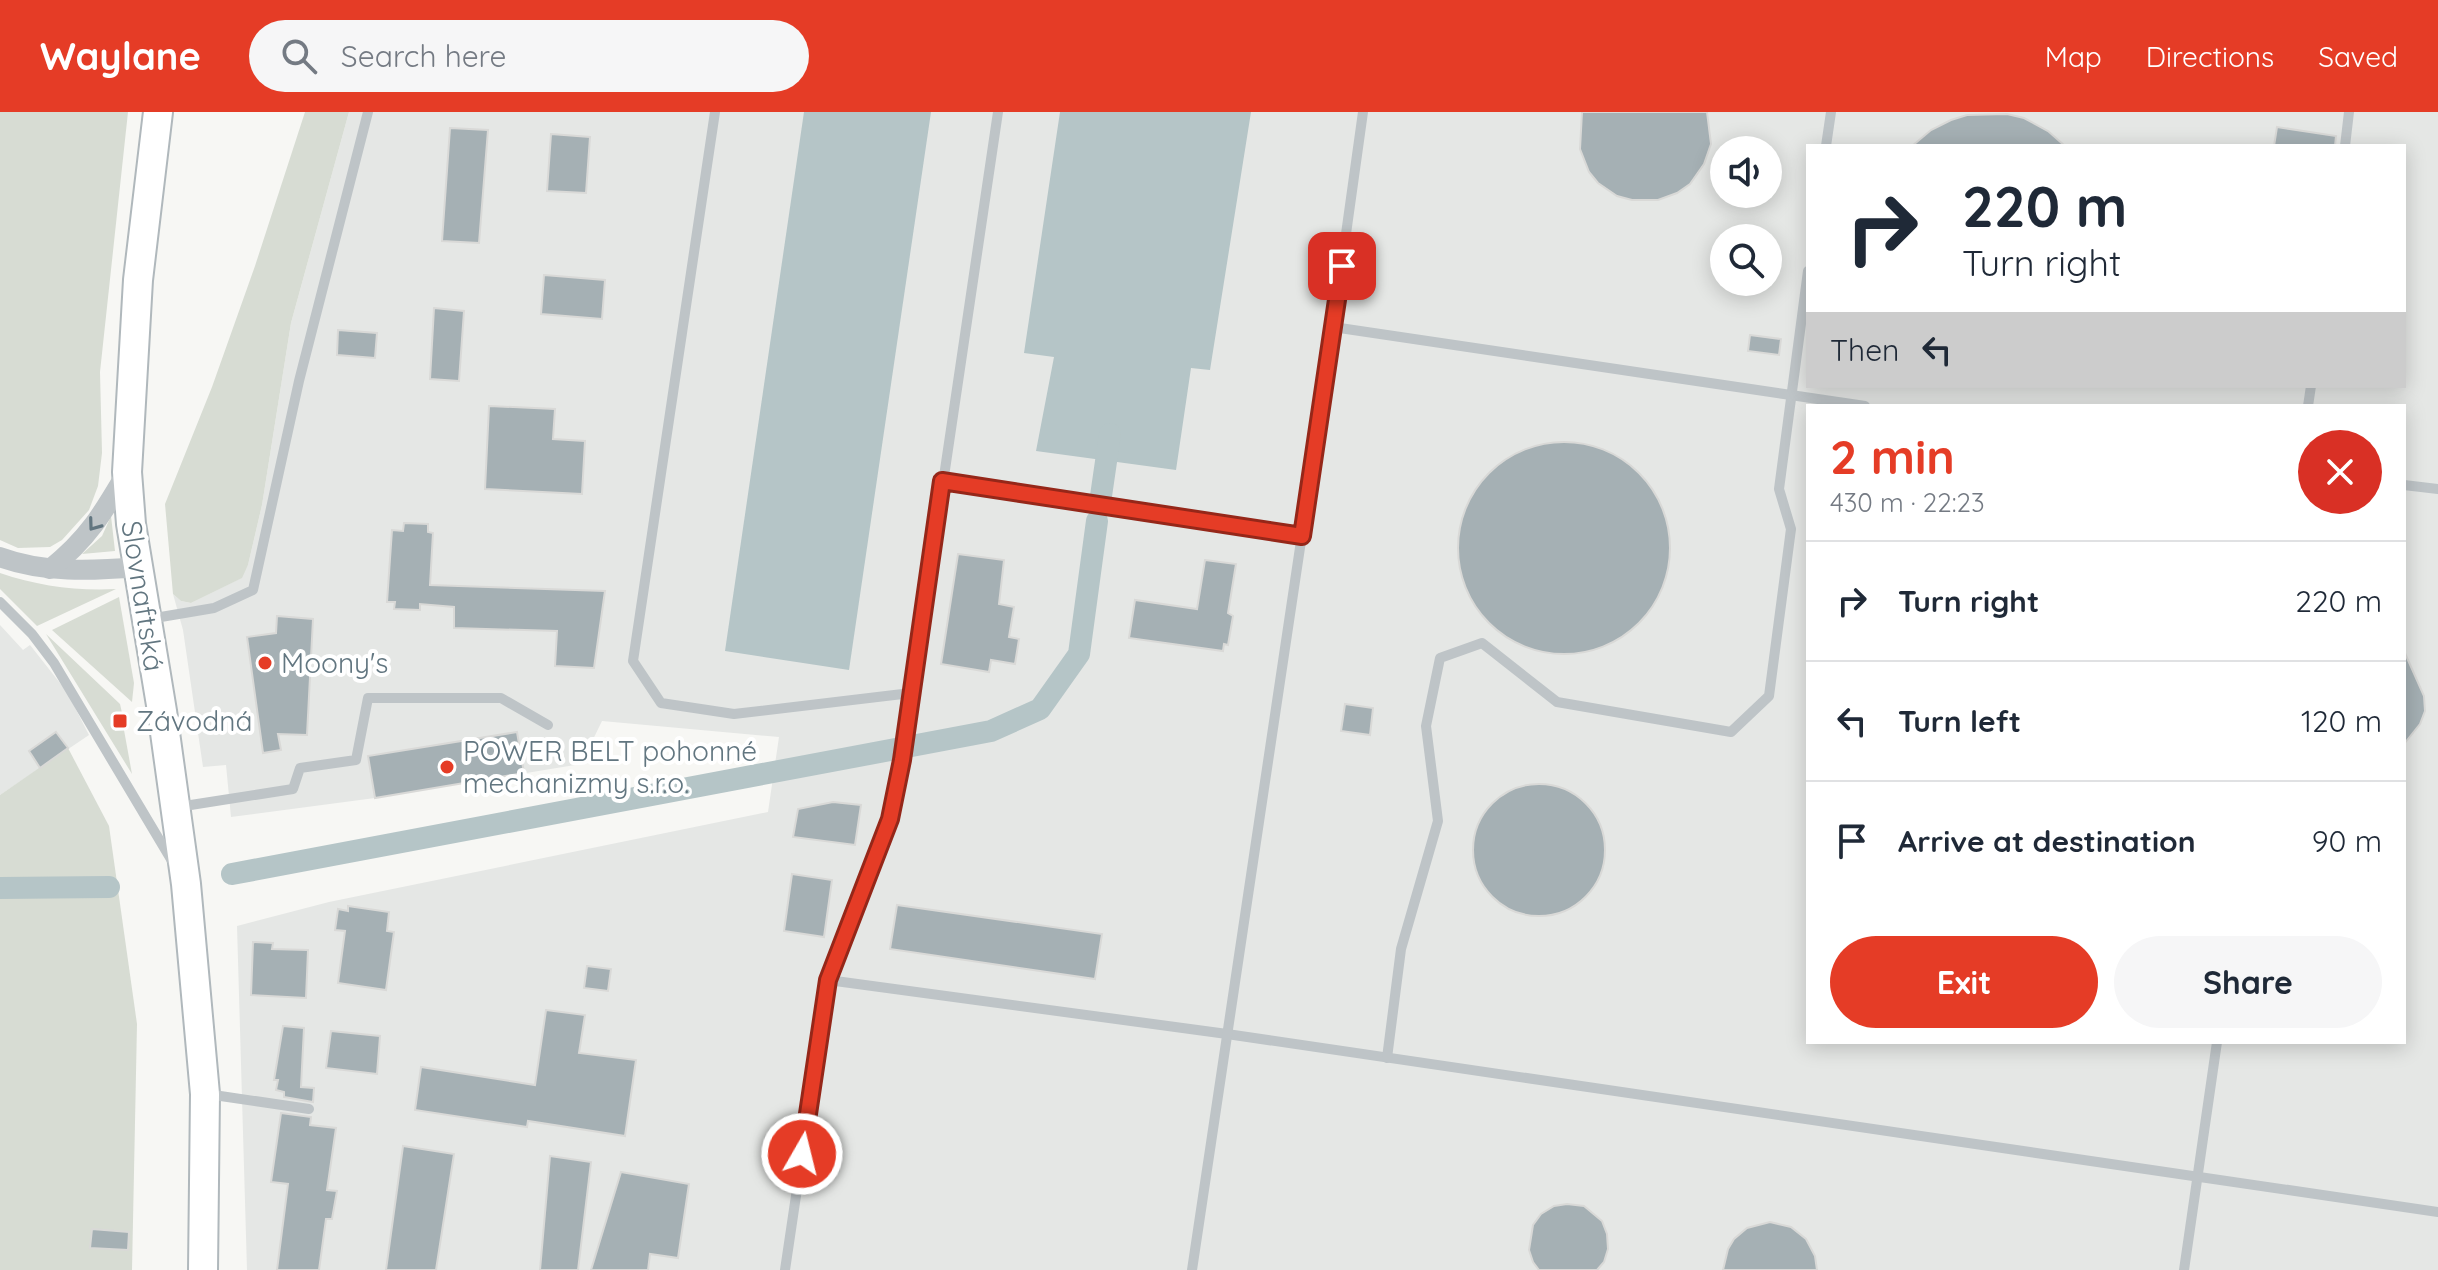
<!DOCTYPE html>
<meta charset="utf-8">
<style>
:root{--surface:#fff;--page:#f6f6f7;--text:#1f2937;--muted:#747a83;--line:#e0e1e3;--accent:#e53c26}
body{margin:0;font-family:Quicksand,sans-serif;background:var(--page);color:var(--text);height:100vh;display:flex;flex-direction:column;font-size:30px;white-space:nowrap}
*{box-sizing:border-box;margin:0}
p{font-size:26px;color:var(--muted)}
.icon{flex:none;width:44px;height:44px;fill:none;stroke:currentColor;stroke-width:2;stroke-linecap:round;stroke-linejoin:round}
.map{position:relative;flex:1;overflow:hidden}
.sheet{position:absolute;left:1806px;top:292px;width:600px;height:640px;display:flex;flex-direction:column;background:var(--surface);border-radius:0px;box-shadow:0 4px 20px #0003}
.sheet>*{flex:none}
.guide{position:absolute;left:1806px;top:32px;width:600px;height:244px;border-radius:0px;box-shadow:0 4px 20px #0003;background:#fff;color:var(--text);overflow:hidden}
.fabs{position:absolute;left:1710px;top:24px;display:grid;gap:16px}
.fabs a{display:grid;place-items:center;width:72px;height:72px;border-radius:50%;background:var(--surface);box-shadow:0 4px 20px #0003;font-size:40px}
.pin{position:absolute;display:grid;place-items:center;width:68px;height:68px;color:#fff;margin:-34px;border-radius:16px;box-shadow:0 4px 12px #0006}
.me{position:absolute;width:88px;margin:-44px;rotate:8deg;stroke-linejoin:round;filter:drop-shadow(0 0 6px #0008)}
.turn{display:flex;align-items:center;gap:28px;height:168px;padding:0 24px;font-size:36px}
.turn .icon{width:104px;height:104px;stroke-width:2.5}
.turn b{display:block;font-size:56px;line-height:68px}
.then{display:flex;align-items:center;height:76px;padding:0 24px;background:#0003;gap:16px;font-size:30px}
.round{display:grid;place-items:center;flex:none;width:84px;height:84px;border-radius:42px;background:var(--page)}
.overview{display:flex;align-items:center;justify-content:space-between;height:136px;padding:0 24px}
h1{font-size:48px;font-weight:700;line-height:60px;color:var(--accent)}
.button{display:flex;gap:16px;margin-top:auto;padding:16px 24px}
.button a{flex:1;height:92px;border-radius:48px;background:var(--accent);color:#fff;font-size:32px;font-weight:700;line-height:92px;text-align:center}
.button a+a{background:var(--page);color:var(--text)}
ul{padding:0;list-style:none}
li{display:flex;align-items:center;gap:24px;height:120px;padding:0 24px;border-top:2px solid var(--line)}
li div{flex:1}
li b{display:block;font-size:30px}
li em{font-style:normal}
header{display:flex;align-items:center;gap:48px;box-sizing:border-box;height:112px;padding:0 40px;background:var(--accent);color:#fff}
header strong{font-size:38px}
nav{display:flex;gap:44px;margin-inline-start:auto;font-size:28px}
.search{width:560px;height:72px;background:var(--page);display:flex;align-items:center;gap:20px;box-sizing:border-box;padding:0 28px;border-radius:44px;color:var(--muted);font-size:30px}
.map>svg:first-child{display:block}
</style>
<header>
<strong>Waylane</strong>
<div class="search"><svg class="icon" aria-label="search" viewBox="0 0 24 24"><circle cx="10" cy="10" r="6"/><path d="M15 15l6 6"/></svg>Search here</div>
<nav><a>Map</a><a>Directions</a><a>Saved</a></nav>
</header>
<div class="map">
<svg width="2438" height="1158" viewBox="0 0 2438 1158">
<rect width="100%" height="100%" fill="#f7f7f4"/>
<g fill="#e5e7e5" fill-rule="evenodd">
<path d="M349 0H2438V1158H247L237 814 329 790 768 700 779 625 602 609 581 652 375 686 231 705 226 653 203 655 183 518 173 482 181 489 191 491 241 466 248 453 262 393 291 211ZM1808 34H2404V274H1808ZM1724 38H1768V82H1724ZM1724 126H1768V170H1724ZM1808 294H2404V930H1808Z"/>
<path d="M0 513 23 538 30 533 67 580 89 623 0 683Z"/>
</g>
<g fill="#d7dcd3">
<path d="M0 0H128L100 260 102 341 98 374 89 398 62 428 50 435 18 436 0 428Z"/>
<path d="M305 0H349L291 211 262 393 248 453 242 466 191 491 181 489 173 482 165 392 212 275 255 154Z"/>
<path d="M111 404 115 439 82 442 102 424Z"/>
<path d="M0 461C38 474 76 479 116 477L37 514 0 477Z"/>
<path d="M119 485 134 571 132 590 52 518Z"/>
<path d="M46 522 120 592 122 601 112 603 115 619 124 618 132 662Z"/>
<path d="M68 636 109 714 137 912 132 1158H0V683Z"/>
</g>
<g fill="#b5c5c7">
<path d="M804 0H931L849 558 725 539Z"/>
<path d="M1060 0H1251L1210 258 1191 256 1176 358 1036 339 1054 245 1024 241Z"/>
</g>
<g fill="none" stroke-linecap="round" stroke-linejoin="round">
<g stroke="#b5c5c7" stroke-width="22">
<path d="M1101 384 1110 322"/>
<path d="M232 762 991 619 1040 597 1079 542 1097 409"/>
<path d="M0 776 109 775"/>
</g>
</g>
<g fill="#a5b0b4" stroke="#d9d9d7" stroke-width="2">
<path d="M1582 0H1707L1711 32 1704 52 1690 72 1677 81 1658 88H1632L1617 84 1598 71 1589 60 1580 37Z"/>
<path d="M2007 2 2024 6 2048 19 2065 34H1912L1931 18 1951 8 1967 3Z"/>
<path d="M2277 15 2336 24 2335 34H2274Z"/>
<path d="M450 16 488 18 479 131 442 129Z"/>
<path d="M551 22 590 25 586 81 547 79Z"/>
<path d="M544 163 605 168 602 207 541 202Z"/>
<path d="M434 196 464 199 459 269 430 267Z"/>
<path d="M338 218 377 221 375 246 337 243Z"/>
<path d="M1750 223 1781 227 1779 243 1748 239Z"/>
<path d="M489 294 555 297 553 327 585 329 582 382 485 377Z"/>
<circle cx="1564" cy="436" r="106"/>
<path d="M404 411 428 412V420L433 421 430 473 605 479 594 556 555 554 557 519 454 516V495L420 492V498L394 497 395 490H387L392 418 403 419Z"/>
<path d="M958 442 1004 448 999 492 1014 495 1009 525 1019 527 1015 552 991 548 989 560 941 552Z"/>
<path d="M1205 448 1236 452 1228 501 1233 504 1228 533 1224 532 1223 539 1129 526 1135 488 1197 497Z"/>
<path d="M277 504 313 507 307 623 278 622 281 638 263 641 247 525 276 521Z"/>
<path d="M2404 539 2424 584 2425 599 2420 612 2404 632Z"/>
<path d="M1345 592 1373 596 1370 623 1341 619Z"/>
<path d="M56 620 68 636 40 656 29 639Z"/>
<path d="M517 620 524 661 375 686 368 644Z"/>
<circle cx="1539" cy="738" r="66"/>
<path d="M833 690 861 693 855 733 793 725 798 697Z"/>
<path d="M792 762 832 768 824 825 784 819Z"/>
<path d="M897 793 1102 822 1095 867 890 837Z"/>
<path d="M348 794 389 800 387 819 394 820 386 878 338 871 345 819 335 818 338 797 348 799Z"/>
<path d="M253 830 273 831 272 837 308 838 306 886 251 883Z"/>
<path d="M587 854 611 857 608 879 584 876Z"/>
<path d="M546 898 585 903 579 941 636 948 625 1024 528 1009 527 1015 415 998 421 955 535 973Z"/>
<path d="M283 914 304 916 301 975 314 976 313 990 284 985V980L276 978 278 968H274Z"/>
<path d="M331 919 380 924 377 962 326 956Z"/>
<path d="M281 1001 311 1005 310 1013 336 1016 327 1078 337 1079 332 1107H326L319 1158H277L288 1072 271 1070Z"/>
<path d="M403 1034 454 1042 436 1158H386Z"/>
<path d="M550 1044 591 1050 578 1158H540Z"/>
<path d="M621 1060 689 1072 678 1146 650 1142 648 1158H591Z"/>
<path d="M1567 1092 1584 1094 1602 1109 1607 1122 1608 1137 1604 1150 1597 1158H1539L1533 1150 1529 1138 1533 1113 1541 1102 1554 1094Z"/>
<path d="M1770 1110 1791 1115 1806 1127 1815 1144 1817 1158H1723L1728 1137 1734 1127 1747 1116Z"/>
<path d="M92 1117 129 1120 128 1138 90 1136Z"/>
</g>
<g fill="none" stroke-linecap="round" stroke-linejoin="round">
<g stroke="#b0b8bc" stroke-width="32">
<path id="secondary" d="M158 0 138 168 127 360 131 412 162 599 186 772 205 982 203 1158"/>
</g>
<g stroke="#bec4c7" stroke-width="10">
<path d="M715 0 633 549 661 591 734 602 911 581"/>
<path d="M1363 0 1333 215 1865 294"/>
<path d="M1826 34 1831 0"/>
<path d="M2345 34 2349 0"/>
<path d="M2308 294 2311 274"/>
<path d="M942 369 1302 424"/>
<path d="M2404 373 2438 377"/>
<path d="M0 490 32 522 54 551 175 754"/>
<path d="M149 507 214 496 253 478 299 269 368 0"/>
<path d="M178 695 293 677 300 656 356 648 368 586H501L548 613"/>
<path d="M828 868 1227 922 2438 1100"/>
<path d="M1387 946 1401 837 1438 709 1426 614 1440 546 1482 531 1557 590 1731 620 1769 584 1791 417 1779 377 1808 159"/>
<path d="M207 982 309 997"/>
<path d="M785 1158 828 868 890 707 902 648 998 0"/>
<path d="M1192 1158 1333 215"/>
<path d="M2184 1158 2217 930"/>
</g>
<g stroke="#bec4c7" stroke-width="20">
<path d="M0 445C43 461 92 459 138 455"/>
<path d="M50 457C88 427 103 401 127 360"/>
</g>
<use href="#secondary" stroke="#fff" stroke-width="28"/>
</g>
<defs><path id="oneway-chevron" d="M-2-3.5L2.5 0L-2 3.5" fill="none" stroke-width="1.6" stroke-linecap="round" stroke-linejoin="round" transform="scale(2)"/></defs>
<use stroke="#627680" href="#oneway-chevron" transform="translate(94 413) rotate(126)"/>
<g fill="none" stroke-linecap="round" stroke-linejoin="round">
<g stroke="#952719" stroke-width="20">
<path id="route" d="M802 1042 828 868 890 707 902 648 942 369 1302 424 1342 154"/>
</g>
<use href="#route" stroke="#e53c26" stroke-width="14"/>
</g>
<g fill="#e53c26" stroke="#fff" stroke-width="3">
<circle cx="265" cy="551" r="8"/>
<rect x="112" y="601" width="16" height="16" rx="4"/>
<circle cx="447" cy="655" r="8"/>
</g>
<g text-anchor="middle" stroke-width="8" stroke-linejoin="round" paint-order="stroke">
<g font-size="28" fill="#627680" stroke="#fff">
<text transform="translate(143 484) rotate(81)" y="10">Slovnaftská</text>
</g>
<g font-size="28" fill="#627680" stroke="#fff" text-anchor="start">
<text x="281" y="561">Moony's</text>
<text x="136" y="619">Závodná</text>
<text x="463" y="649">POWER BELT pohonné<tspan x="463" dy="32">mechanizmy s.r.o.</tspan></text>
</g>
</g>
</svg>
<div class="fabs">
<a><svg class="icon" aria-label="sound" viewBox="0 0 24 24"><path d="M4 9h4l5-4v14l-5-4H4zM17 9q2 3 0 6"/></svg></a>
<a><svg class="icon" aria-label="search" viewBox="0 0 24 24"><circle cx="10" cy="10" r="6"/><path d="M15 15l6 6"/></svg></a>
</div>
<div class="pin" style="left:1342px;top:154px;background:#d93025"><svg class="icon" aria-label="arrive" viewBox="0 0 24 24"><path d="M6 21V4h12l-3 4 3 4H6"/></svg></div>
<svg class="me" style="left:802px;top:1042px" viewBox="-20 -20 40 40"><circle r="17" fill="#e53c26" stroke="#fff" stroke-width="3"/><path d="M0-11L8 9 0 5-8 9z" fill="#fff"/></svg>
<div class="guide">
<div class="turn"><svg class="icon" aria-label="right" viewBox="0 0 24 24"><path d="M7 20v-9h11M14 6l5 5-5 5"/></svg><div><b>220 m</b>Turn right</div></div>
<div class="then">Then<svg class="icon" aria-label="left" viewBox="0 0 24 24"><path d="M17 20v-9H6M10 6l-5 5 5 5"/></svg></div>
</div>
<section class="sheet">
<div class="overview"><div><h1>2 min</h1><p>430 m · 22:23</p></div><a class="round" style="background:#d93025;color:#fff"><svg class="icon" aria-label="close" viewBox="0 0 24 24"><path d="M6 6l12 12M18 6L6 18"/></svg></a></div>
<ul>
<li><svg class="icon" aria-label="right" viewBox="0 0 24 24"><path d="M7 20v-9h11M14 6l5 5-5 5"/></svg><div><b>Turn right</b></div><em>220 m</em></li>
<li><svg class="icon" aria-label="left" viewBox="0 0 24 24"><path d="M17 20v-9H6M10 6l-5 5 5 5"/></svg><div><b>Turn left</b></div><em>120 m</em></li>
<li><svg class="icon" aria-label="arrive" viewBox="0 0 24 24"><path d="M6 21V4h12l-3 4 3 4H6"/></svg><div><b>Arrive at destination</b></div><em>90 m</em></li>
</ul>
<div class="button"><a>Exit</a><a>Share</a></div>
</section>
</div>
